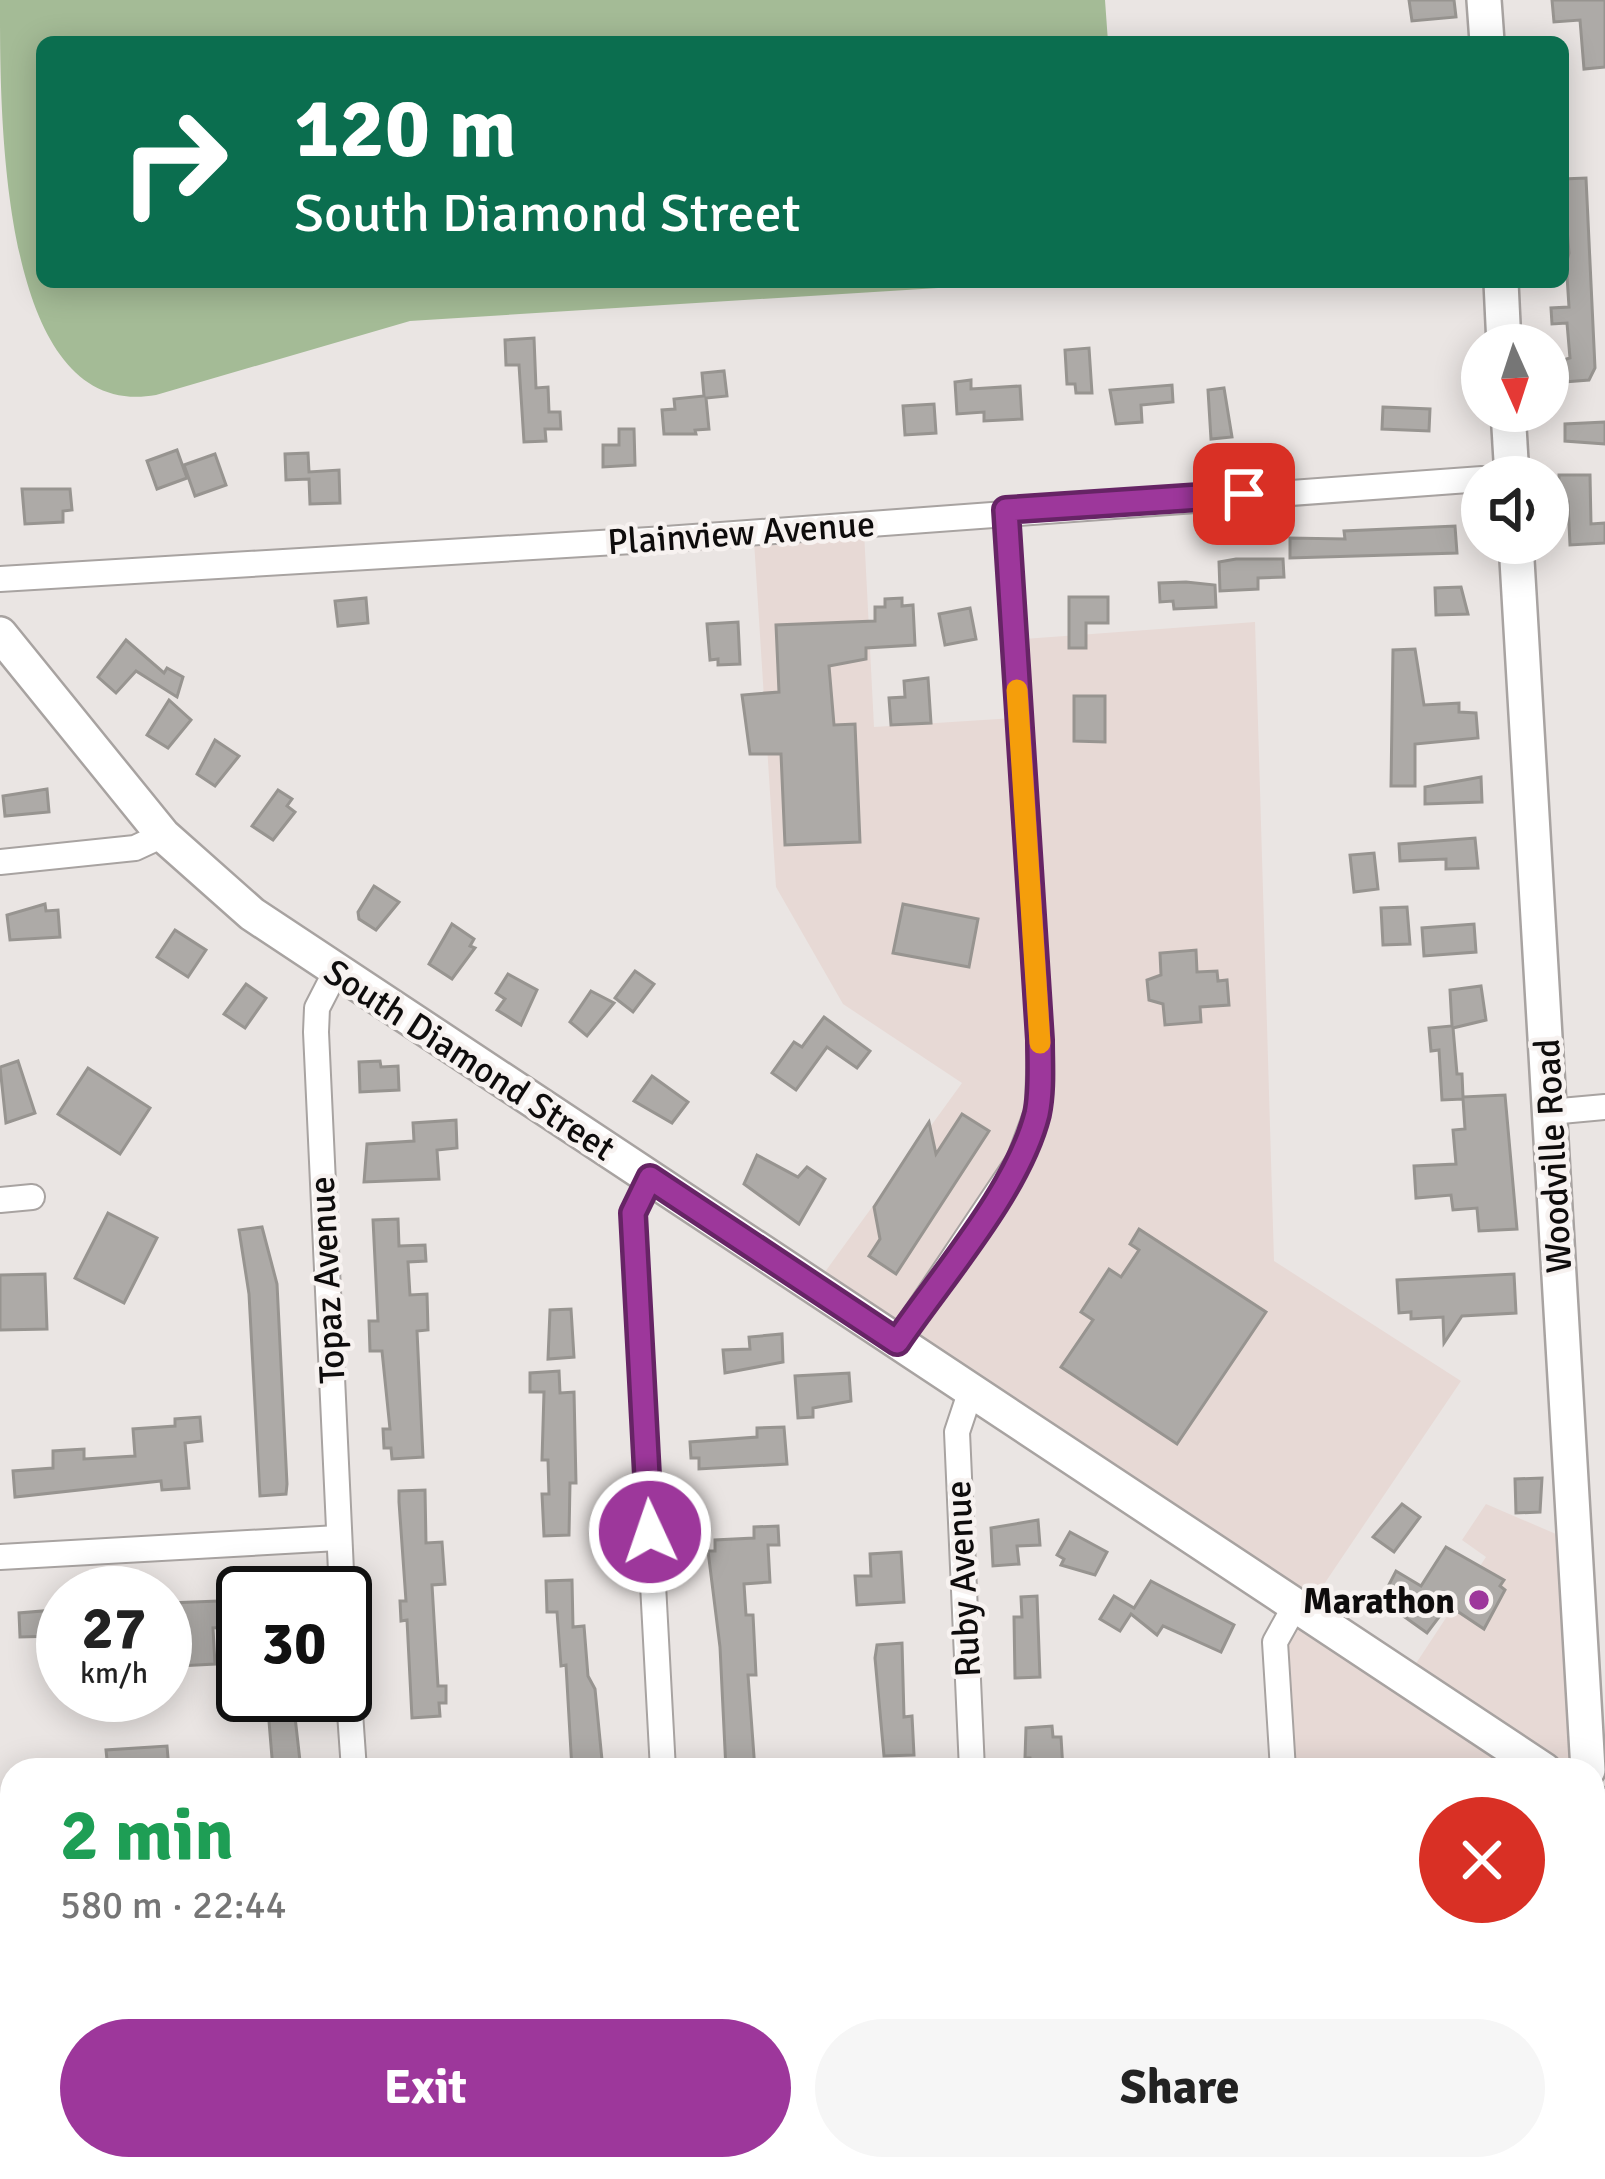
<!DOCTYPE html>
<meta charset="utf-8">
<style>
:root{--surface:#fff;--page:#f6f6f6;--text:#222;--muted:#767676;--accent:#9d379b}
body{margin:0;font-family:Signika,sans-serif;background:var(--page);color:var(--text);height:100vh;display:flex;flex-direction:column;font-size:45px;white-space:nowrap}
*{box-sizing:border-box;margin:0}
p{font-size:39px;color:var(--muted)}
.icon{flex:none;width:66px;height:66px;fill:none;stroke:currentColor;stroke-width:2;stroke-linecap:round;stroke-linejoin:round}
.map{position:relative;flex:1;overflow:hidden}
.panel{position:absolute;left:0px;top:1758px;width:1605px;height:423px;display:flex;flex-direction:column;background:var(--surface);border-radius:36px 36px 0 0;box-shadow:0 6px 30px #0003}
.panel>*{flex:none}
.top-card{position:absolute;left:36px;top:36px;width:1533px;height:252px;border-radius:18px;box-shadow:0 6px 30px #0003;background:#0b6e4f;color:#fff;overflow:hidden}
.needle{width:78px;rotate:177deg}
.tools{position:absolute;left:1461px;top:324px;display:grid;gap:24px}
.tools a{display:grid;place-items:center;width:108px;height:108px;border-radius:50%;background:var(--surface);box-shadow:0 6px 30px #0003;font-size:60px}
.speed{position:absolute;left:36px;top:1566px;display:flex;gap:24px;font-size:60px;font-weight:700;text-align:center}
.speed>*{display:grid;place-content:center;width:156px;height:156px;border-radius:50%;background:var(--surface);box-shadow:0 6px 30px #0003;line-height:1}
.speed small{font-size:30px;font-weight:400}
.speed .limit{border:6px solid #111;border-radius:18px;background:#fff;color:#111}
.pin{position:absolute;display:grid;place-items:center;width:102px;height:102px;color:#fff;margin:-51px;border-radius:24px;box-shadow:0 6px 18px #0006}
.me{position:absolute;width:132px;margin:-66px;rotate:357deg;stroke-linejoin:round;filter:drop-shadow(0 0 9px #0008)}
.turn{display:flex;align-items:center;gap:42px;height:252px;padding:0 60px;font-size:54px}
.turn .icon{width:156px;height:156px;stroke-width:2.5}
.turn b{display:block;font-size:84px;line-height:102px}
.round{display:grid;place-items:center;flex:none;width:126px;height:126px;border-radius:63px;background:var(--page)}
.headline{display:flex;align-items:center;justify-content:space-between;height:204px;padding:0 60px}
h1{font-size:72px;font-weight:700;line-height:90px;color:#1e9e55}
.button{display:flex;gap:24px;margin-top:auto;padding:24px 60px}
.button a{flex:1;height:138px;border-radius:72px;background:var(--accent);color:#fff;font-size:48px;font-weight:700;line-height:138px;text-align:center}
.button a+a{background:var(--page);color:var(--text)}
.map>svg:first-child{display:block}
</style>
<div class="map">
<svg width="1605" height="2179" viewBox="0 0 1605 2179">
<rect width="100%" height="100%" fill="#eae5e3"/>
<path fill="#e7d9d5" d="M864 532 874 727 1030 717 1024 639 1255 622 1274 1261 1461 1381 1312 1602 1413 1668 1486 1557 1462 1540 1486 1504 1563 1537 1577 1770H1296L1287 1617 809 1294 962 1083 843 1004 776 887 754 541Z"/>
<g fill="#a4bb96">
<path d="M0 0H1105L1108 42H42V282H1033L410 321 156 395C0 423 0 121 0 0Z"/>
<path d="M1605 2060V2179H1441L1443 2169H1593V2067Z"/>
</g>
<g fill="#adaaa7" stroke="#979490" stroke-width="3">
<path d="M1409 0H1454L1456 17 1412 21Z"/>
<path d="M1552 0H1605V67L1584 69 1580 20 1554 22Z"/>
<path d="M1586 178 1595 368 1589 380 1564 382 1558 381 1556 362 1570 358 1567 323 1552 324 1551 308 1569 307 1567 276H1563L1569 253 1563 179Z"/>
<path d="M534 338 536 388 548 387 549 412H560L561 429H545L546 441 524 442 519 365H506L505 340Z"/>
<path d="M1089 348 1092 393H1076L1075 384H1067L1065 350Z"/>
<path d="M724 371 727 396 706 398 709 429 695 430 696 434H664L662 410 675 409 674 399 704 396 702 373Z"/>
<path d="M971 380V389L1020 386 1022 419 984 421V412L957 414 955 382Z"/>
<path d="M1172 385 1173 402 1141 405 1142 422 1116 424 1110 390Z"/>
<path d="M1224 388 1232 437 1211 439 1208 390Z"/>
<path d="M934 404 936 433 905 435 903 406Z"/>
<path d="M1383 407 1430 409 1429 431 1382 429Z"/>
<path d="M1605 422V444L1565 441V424Z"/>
<path d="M619 429H634L635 465 603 467V445H619Z"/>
<path d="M177 450 187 478 157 489 147 461Z"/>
<path d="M308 453 309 472 339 470 340 503 310 504 309 479 286 480 285 454Z"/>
<path d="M215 454 226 485 195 496 184 465Z"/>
<path d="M1559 475H1590L1591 524 1605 523V543L1570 545 1568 502H1559Z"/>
<path d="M22 489H70L72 510 63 511V522L25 524Z"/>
<path d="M1455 526 1457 553 1290 558V538L1345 539 1344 531Z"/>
<path d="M1236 559H1283L1284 577 1258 578V589L1220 591 1219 562Z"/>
<path d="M1186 582 1215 585 1216 607 1174 609 1173 601 1160 602 1159 583Z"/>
<path d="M1461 587 1468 614 1436 615 1435 588Z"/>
<path d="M1069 597H1108V623H1086V648H1069Z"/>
<path d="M366 598 368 623 338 626 335 601Z"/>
<path d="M902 598V606L913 605 915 645 866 648V659L829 666 834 725 855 724 860 842 785 845 781 754H750L742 695 779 692 776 625 875 621V607H885V599Z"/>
<path d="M970 608 976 639 945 645 939 614Z"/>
<path d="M738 622 740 664 718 665V659L710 660 707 624Z"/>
<path d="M126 640 164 673 167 668 183 677 177 697 136 671 116 693 98 677Z"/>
<path d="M1415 649 1424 705 1459 703V712L1476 713 1478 738 1415 744V786H1391L1393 650Z"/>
<path d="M928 678 931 723 891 725 889 698 905 697 904 681Z"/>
<path d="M1074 696H1105V742L1074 741Z"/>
<path d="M169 700 191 720 168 748 147 735Z"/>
<path d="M215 740 239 756 215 786 197 774Z"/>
<path d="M1481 777 1482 802 1425 804V787Z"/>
<path d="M47 789 49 812 5 816 3 796Z"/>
<path d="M278 790 292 799 287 806 295 812 273 840 252 826Z"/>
<path d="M1475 838 1478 868 1446 869V859L1400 861 1399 844Z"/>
<path d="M1374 853 1378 889 1354 892 1350 855Z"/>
<path d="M374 886 399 902 376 930 359 919 358 912Z"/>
<path d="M45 904 46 911 58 910 60 937 10 940 7 915Z"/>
<path d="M903 904 978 919 969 967 893 953Z"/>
<path d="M1407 907 1410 944 1383 945 1381 908Z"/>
<path d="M452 924 474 939 470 946 475 948 452 979 429 964Z"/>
<path d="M1474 924 1476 952 1424 956 1422 928Z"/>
<path d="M175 930 206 950 188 977 157 957Z"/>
<path d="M1196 950 1197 972 1217 971 1218 981 1227 980 1229 1005 1200 1007 1201 1022 1165 1025 1163 1004 1149 1000 1147 980 1161 975 1160 953Z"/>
<path d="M635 971 654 984 633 1012 615 998Z"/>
<path d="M508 974 537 990 521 1025 497 1010 505 999 496 993Z"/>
<path d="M246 984 266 998 245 1028 224 1014Z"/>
<path d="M1481 986 1486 1020 1453 1028 1457 1074H1462L1463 1097 1505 1095 1517 1229 1479 1231 1477 1208 1453 1210 1451 1195 1416 1198 1414 1166 1456 1164 1453 1130 1465 1129 1463 1099 1442 1100 1439 1050 1431 1051 1429 1028 1452 1026 1450 990Z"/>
<path d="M591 991 614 1003 587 1036 570 1022Z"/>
<path d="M824 1017 870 1051 857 1068 827 1047 796 1090 772 1073 794 1042 802 1047Z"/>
<path d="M18 1061 35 1113 6 1123 0 1067Z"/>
<path d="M380 1061 381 1067 398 1066 399 1090 360 1092 359 1062Z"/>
<path d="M88 1068 150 1108 120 1154 58 1114Z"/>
<path d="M652 1076 688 1102 672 1123 634 1101Z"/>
<path d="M962 1114 989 1131 896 1274 869 1256 880 1239 874 1207 929 1122 936 1154Z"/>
<path d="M456 1120 457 1148 437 1150 439 1179 364 1182 367 1144 414 1141 413 1123Z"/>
<path d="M757 1155 798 1177 807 1167 825 1179 799 1224 744 1184Z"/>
<path d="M108 1213 157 1238 124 1303 75 1278Z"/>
<path d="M398 1219 399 1246 425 1245 426 1261 408 1262 410 1295 427 1294 428 1330 417 1331 423 1457 392 1459 391 1448H384L383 1429H390L382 1351H370L369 1321H378L373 1220Z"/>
<path d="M262 1227 277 1284 287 1484 286 1494 260 1496 249 1294 239 1230Z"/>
<path d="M1139 1229 1266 1312 1177 1444 1061 1367 1093 1320 1081 1312 1109 1269 1121 1277 1139 1250 1130 1244Z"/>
<path d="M45 1274 47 1329 0 1330V1275Z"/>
<path d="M1514 1274 1516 1313 1462 1316 1444 1343 1443 1317 1411 1319V1312L1399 1313 1397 1280Z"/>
<path d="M571 1309 574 1357 548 1359 550 1310Z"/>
<path d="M782 1334 783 1362 725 1373 723 1350 750 1349 749 1337Z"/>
<path d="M559 1371 560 1393 574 1392 576 1483H570L569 1535 544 1536 542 1494H549L548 1460H542L544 1392H530V1373Z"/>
<path d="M849 1373 851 1401 813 1408V1417L798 1418 795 1376Z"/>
<path d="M200 1417 202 1441 185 1443 189 1488 162 1490 161 1481 15 1497 13 1471 53 1468V1451L84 1449V1459L135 1456 133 1429 175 1426V1419Z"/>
<path d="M784 1427 787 1464 699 1469V1458H691L690 1442 757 1437V1428Z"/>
<path d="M1542 1478 1540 1512 1516 1513 1515 1479Z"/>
<path d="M425 1490 426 1543 442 1542 445 1584 432 1585 438 1686H446V1703H439L440 1716 412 1718 407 1620 401 1621 400 1601H406L399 1502V1491Z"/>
<path d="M1402 1504 1420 1517 1394 1552 1373 1537Z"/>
<path d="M1038 1520 1040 1545 1017 1546 1019 1564 993 1566 991 1528Z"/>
<path d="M778 1526 779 1545H768L770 1582 744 1584 746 1615H753L756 1675H748L755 1770H726L720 1647 708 1551H715V1540L754 1538V1527Z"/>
<path d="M1070 1532 1107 1552 1095 1575 1061 1565 1064 1559 1057 1555Z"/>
<path d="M1446 1547 1504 1580 1500 1586 1505 1590 1484 1629 1448 1605 1427 1633 1381 1600 1396 1571 1421 1586Z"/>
<path d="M901 1552 904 1602 857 1605 855 1576H871L870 1554Z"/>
<path d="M572 1580 573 1627 584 1626 588 1676 595 1689 602 1760H596L597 1770H572L566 1665 561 1666 557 1612H547L546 1581Z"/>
<path d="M1151 1581 1234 1625 1221 1652 1163 1626 1157 1635 1131 1614 1120 1631 1100 1619 1114 1596 1134 1608Z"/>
<path d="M1037 1596 1040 1677 1015 1678 1014 1617H1022L1021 1597Z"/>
<path d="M243 1600V1626L213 1628 215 1664 179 1666 169 1603Z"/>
<path d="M55 1610 56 1636 20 1637 19 1613Z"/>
<path d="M902 1643 904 1717 912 1716 914 1755 884 1756 875 1658 877 1645Z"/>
<path d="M294 1708 301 1770H273L268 1709Z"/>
<path d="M1052 1726 1053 1737H1061L1063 1770H1031L1030 1758H1025L1026 1728Z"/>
<path d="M167 1746 169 1770H108L106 1750Z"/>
</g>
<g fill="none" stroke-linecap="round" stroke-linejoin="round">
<g stroke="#a8a3a1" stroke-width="28">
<g id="street">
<path d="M0 579 666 539 1482 479"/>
<path d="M0 862 135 848 163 835"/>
<path d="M336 971 317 1008 316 1032 342 1593"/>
<path d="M1550 1112 1605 1107"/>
<path d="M650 1177 633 1213 663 1770"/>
<path d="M0 1200 32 1197"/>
<path d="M897 1342 1019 1160 1038 1109 1040 1040 1006 510"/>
<path d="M971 1390 957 1432 972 1770"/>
<path d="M0 1557 338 1538"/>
<path d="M345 1641 354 1770"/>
<path d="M1283 1770 1275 1642 1295 1606"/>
<path d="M0 1886 12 1885"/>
<path d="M688 2169 689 2179"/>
<path d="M996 2169 997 2179"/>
<path d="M1306 2169 1307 2179"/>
<path d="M348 2179 534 2169"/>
</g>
</g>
<g stroke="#a8a3a1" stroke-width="38">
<g id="secondary">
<path d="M1484 0 1487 42"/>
<path d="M1501 282 1504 345"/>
<path d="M1508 411 1512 477"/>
<path d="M1516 543 1588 1770"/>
<path d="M0 634 163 835 252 914 1544 1770"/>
<path d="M1593 1801 1605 1809"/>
</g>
</g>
<use href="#street" stroke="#fff" stroke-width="24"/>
<use href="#secondary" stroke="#fff" stroke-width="33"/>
</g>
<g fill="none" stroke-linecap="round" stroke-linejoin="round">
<g stroke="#662465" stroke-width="30">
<path id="route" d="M650 1532 633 1213 650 1178 897 1342C942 1276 1018 1190 1037 1114 1042 1090 1040 1064 1040 1040L1006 510 1244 494"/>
</g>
<use href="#route" stroke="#9d379b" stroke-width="21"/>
<path stroke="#f59e0b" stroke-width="21" d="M1017 690 1040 1043"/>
</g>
<circle fill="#9d379b" stroke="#f7f2f0" stroke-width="4.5" cx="1479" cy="1600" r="12"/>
<g text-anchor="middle" stroke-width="9" stroke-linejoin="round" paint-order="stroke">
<g font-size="36" fill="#0e0c0c" stroke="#f7f2f0">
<text transform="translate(741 532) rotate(-4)" y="13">Plainview Avenue</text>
<text transform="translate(470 1059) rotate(33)" y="13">South Diamond Street</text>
<text transform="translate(1552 1156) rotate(-93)" y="13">Woodville Road</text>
<text transform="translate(326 1280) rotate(-93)" y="13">Topaz Avenue</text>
<text transform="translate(962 1579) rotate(-93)" y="13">Ruby Avenue</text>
</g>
<g font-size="36" font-weight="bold" fill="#0e0c0c" stroke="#f7f2f0" text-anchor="end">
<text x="1455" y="1613">Marathon</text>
</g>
</g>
</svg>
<div class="tools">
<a><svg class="needle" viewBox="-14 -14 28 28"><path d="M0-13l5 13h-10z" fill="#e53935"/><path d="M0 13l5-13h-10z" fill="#767676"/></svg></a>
<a><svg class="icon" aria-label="sound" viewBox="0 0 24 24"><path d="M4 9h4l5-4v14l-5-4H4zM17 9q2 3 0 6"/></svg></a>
</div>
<div class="speed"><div>27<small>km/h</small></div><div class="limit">30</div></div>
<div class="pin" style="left:1244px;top:494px;background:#d93025"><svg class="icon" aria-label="arrive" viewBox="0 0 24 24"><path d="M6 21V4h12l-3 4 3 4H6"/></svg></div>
<svg class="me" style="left:650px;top:1532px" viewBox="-20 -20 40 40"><circle r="17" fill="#9d379b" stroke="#fff" stroke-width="3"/><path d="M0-11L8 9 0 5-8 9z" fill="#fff"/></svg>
<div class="top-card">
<div class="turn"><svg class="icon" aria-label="right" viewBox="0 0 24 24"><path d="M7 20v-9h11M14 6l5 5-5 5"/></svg><div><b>120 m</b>South Diamond Street</div></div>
</div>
<section class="panel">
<div class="headline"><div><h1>2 min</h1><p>580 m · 22:44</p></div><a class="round" style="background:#d93025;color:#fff"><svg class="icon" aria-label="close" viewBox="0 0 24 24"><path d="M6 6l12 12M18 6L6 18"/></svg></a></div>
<div class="button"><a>Exit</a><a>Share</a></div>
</section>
</div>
